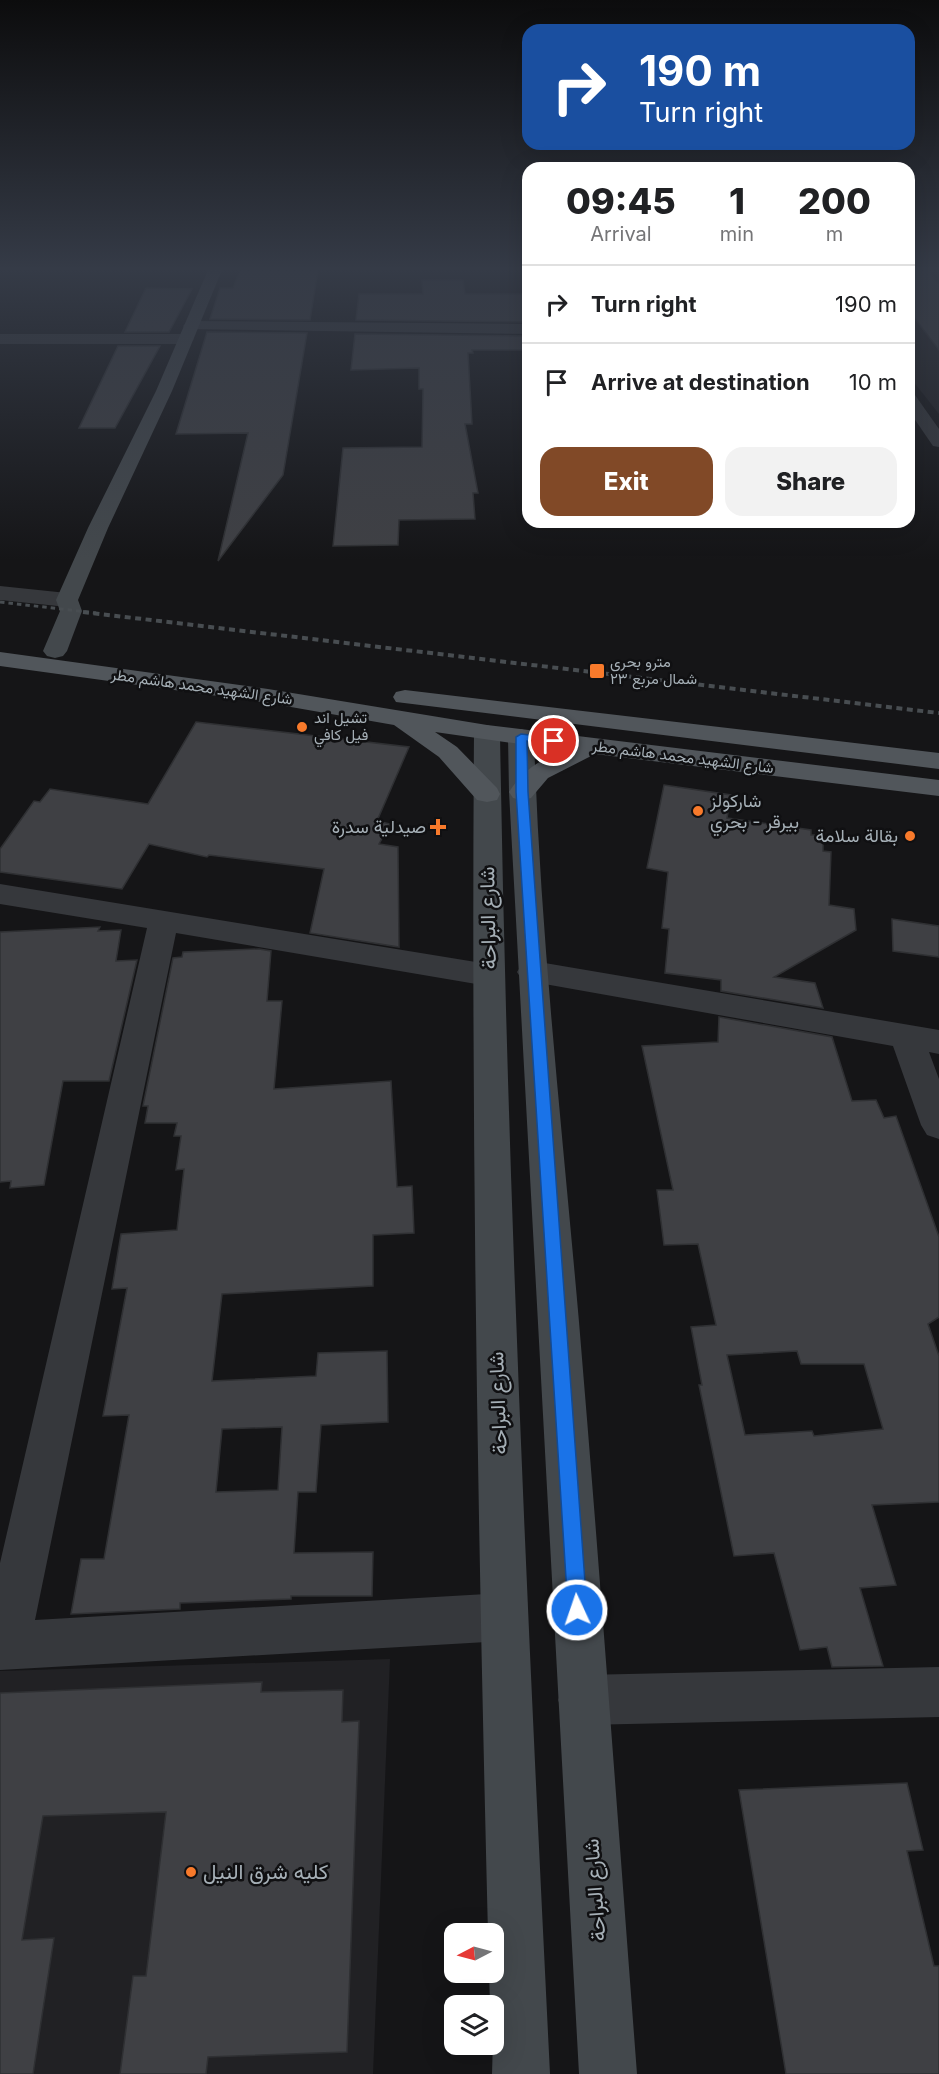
<!DOCTYPE html>
<meta charset="utf-8">
<style>
:root{--surface:#fff;--page:#f2f2f2;--text:#202124;--muted:#757577;--line:#e0e0e0;--accent:#814927}
body{margin:0;font-family:Inter,Vazirmatn,sans-serif;background:var(--page);color:var(--text);height:100vh;display:flex;flex-direction:column;font-size:22px;white-space:nowrap}
*{box-sizing:border-box;margin:0}
p{font-size:20px;color:var(--muted)}
.icon{flex:none;width:33px;height:33px;fill:none;stroke:currentColor;stroke-width:2;stroke-linecap:round;stroke-linejoin:round}
.map{position:relative;flex:1;overflow:hidden}
.panel{position:absolute;left:522px;top:162px;width:393px;height:366px;display:flex;flex-direction:column;background:var(--surface);border-radius:18px;box-shadow:0 6px 24px #0002}
.panel>*{flex:none}
.top-card{position:absolute;left:522px;top:24px;width:393px;height:126px;border-radius:18px;box-shadow:0 6px 24px #0002;background:#1a4fa0;color:#fff;overflow:hidden}
.needle{width:39px;rotate:264deg}
.fabs{position:absolute;left:444px;top:1923px;display:grid;gap:12px}
.fabs a{display:grid;place-items:center;width:60px;height:60px;border-radius:12px;background:var(--surface);box-shadow:0 6px 24px #0002;font-size:30px}
.pin{position:absolute;display:grid;place-items:center;width:51px;height:51px;color:#fff;margin:-26px;border:3px solid #fff;border-radius:50%;box-shadow:0 2px 6px #0007}
.me{position:absolute;width:66px;margin:-33px;rotate:357deg;stroke-linejoin:round;filter:drop-shadow(0 0 4px #0008)}
.turn{display:flex;align-items:center;gap:21px;height:126px;padding:0 18px;font-size:27px}
.turn .icon{width:78px;height:78px;stroke-width:2.5}
.turn b{display:block;font-size:42px;line-height:51px}
.eta{display:flex;justify-content:space-evenly;align-items:center;height:102px;text-align:center}
.eta b{font-size:36px;font-weight:800;line-height:42px}
.action{display:flex;gap:12px;margin-top:auto;padding:12px 18px}
.action a{flex:1;height:69px;border-radius:18px;background:var(--accent);color:#fff;font-size:24px;font-weight:800;line-height:69px;text-align:center}
.action a+a{background:var(--page);color:var(--text)}
ul{padding:0;list-style:none}
li{display:flex;align-items:center;gap:18px;height:78px;padding:0 18px;border-top:2px solid var(--line)}
li div{flex:1}
li b{display:block;font-size:22px}
li em{font-style:normal}
.map>svg:first-child{display:block}
</style>
<div class="map">
<svg width="939" height="2074" viewBox="0 0 939 2074">
<rect width="100%" height="100%" fill="#151517"/>
<g fill="#212124">
<path d="M909 270H939V414L909 376Z"/>
<path d="M390 1659 373 2074H0V1671Z"/>
</g>
<g fill="#3f4044" stroke="#2f3033" stroke-width="1.5" fill-rule="evenodd">
<path d="M240 270H318L310 320 210 319 220 288H233Z"/>
<path d="M909 270H927L939 284V350L909 311Z"/>
<path d="M422 280H463L465 294H528V322L356 320 359 294H423Z"/>
<path d="M146 288 192 289 169 332H125Z"/>
<path d="M207 332 307 333 283 475 218 561 248 433 176 434Z"/>
<path d="M355 334 528 336V350H472L473 353H468L472 424H465L478 493H473L475 519 399 520 398 545 333 546 343 448 422 447 423 389H419V368L351 370Z"/>
<path d="M118 346H160L115 428H79Z"/>
<path d="M196 722 409 747 377 821 390 824 379 844 398 847 399 947 310 933 324 869 209 855 207 857 149 844 122 889 0 872V849L34 801 40 802 50 789 148 804Z"/>
<path d="M664 785 731 795 727 818 811 830V835H818V842L823 843V851L831 852 829 905 854 909 856 930 774 977 815 983 823 1008 721 991V980L665 973 669 929 662 928 668 872 647 868Z"/>
<path d="M892 919 939 926V957L893 951Z"/>
<path d="M100 927 98 931 121 930 116 961 137 960 109 1081H63L44 1185 10 1188 11 1181 0 1182V932Z"/>
<path d="M259 949 271 951 267 1001H282L274 1089 391 1081 397 1187 412 1186 414 1233 373 1235V1286L222 1294 212 1381 316 1376 318 1353 387 1351 388 1422 321 1425 316 1492H298L294 1553 373 1552 372 1596H291V1599L180 1603V1609L71 1614 81 1559H104L129 1415 103 1416 127 1288 112 1289 121 1234 177 1230 184 1169 176 1170 181 1136H174L177 1123H145L148 1106H143L173 958 182 957 183 952ZM282 1427 278 1490 216 1492 222 1429Z"/>
<path d="M719 1017 832 1037 852 1101 876 1100 884 1118 896 1116 939 1237V1317L928 1324 939 1356V1502L872 1505 896 1585 860 1588 883 1666 832 1667 827 1647 800 1650 774 1553 734 1556 699 1385H702L691 1327 716 1325 698 1244 664 1245 657 1190H673L642 1046 718 1042ZM797 1351 801 1364H864L883 1429 814 1436 812 1431 745 1435 727 1355Z"/>
<path d="M262 1682 261 1692 343 1690 342 1722 359 1721 347 2052 208 2057 206 2074H120L133 1976H146L166 1812 43 1816 22 1940 54 1938 33 2074H0V1693Z"/>
<path d="M907 1783 923 1850 907 1851 934 1966H939V2074H786L739 1790Z"/>
</g>
<g fill="none" stroke-linecap="round" stroke-linejoin="round">
<g fill="#36383c" fill-rule="evenodd">
<path d="M191 321 528 324V334L186 329 183 326 186 323Z"/>
<path d="M0 334H186L194 339 186 344H0Z"/>
<path d="M909 394 915 395 939 429V447L933 446 909 411Z"/>
<path d="M0 586 67 593 75 595 78 600 75 605 67 607 0 600Z"/>
<path d="M0 884 488 964 499 967 504 975 499 983 488 986 176 933 35 1620 504 1593 521 1600 528 1617 521 1634 504 1641 0 1670V1563L147 928 0 904Z"/>
<path d="M533 961 939 1030V1054L929 1052 939 1079V1139L927 1135 921 1125 893 1046 522 980 517 972 522 964Z"/>
<path d="M939 1667V1717L583 1725 565 1718 558 1700 565 1682 583 1675Z"/>
</g>
<g fill="#43484c" fill-rule="evenodd">
<path d="M208 270H222L172 391 108 528 78 600 82 611 67 651 63 656 55 658 47 656 43 651 60 611 56 600 88 528 156 391Z"/>
<path d="M487 725 496 728 500 733C507 1180 528 1627 550 2074H492L494 2006H490L489 1972H494V1934H488C478 1533 471 1133 474 733L478 728Z"/>
<path d="M521 729 530 732 534 737C540 932 562 1127 579 1322 600 1572 618 1823 637 2074H579L509 792 508 737 512 732Z"/>
</g>
<g fill="#51565b" fill-rule="evenodd">
<path d="M0 652 268 689 487 725 939 780V796L595 754 548 778 531 798 522 800 513 798 509 792C524 769 538 762 562 750L435 732 457 747 497 788 500 794 497 800 487 802 477 800 439 757 394 725 268 703 0 666Z"/>
<path d="M405 690 939 753V769L396 702 393 697 396 692Z"/>
</g>
<path stroke="#484d51" stroke-width="3" stroke-dasharray="4.5 4" stroke-linecap="butt" d="M0 602 96 613"/>
<path stroke="#484d51" stroke-width="4" stroke-dasharray="6 4.5" stroke-linecap="butt" d="M83 612 939 713"/>
</g>
<linearGradient id="sky" x2="0" y2="1"><stop stop-color="#0c0c0d"/><stop offset="0.48" stop-color="#353b47"/><stop offset="1" stop-color="#353b47" stop-opacity="0"/></linearGradient>
<rect width="939" height="560" fill="url(#sky)"/>
<path fill="#1a73e8" stroke="#114b97" stroke-width="1.5" d="M521 734 554 738 559 741 554 744 527 741 528 792 587 1610 584 1617 577 1620 570 1617 568 1610 516 792V737Z"/>
<g fill="#f87a2b" stroke="#101012" stroke-width="2">
<rect x="589" y="663" width="16" height="16" rx="3"/>
<circle cx="302" cy="727" r="6"/>
<circle cx="698" cy="811" r="6"/>
<path d="M435 818h6v6h6v6h-6v6h-6v-6h-6v-6h6z"/>
<circle cx="910" cy="836" r="6"/>
<circle cx="191" cy="1872" r="6"/>
</g>
<g text-anchor="middle" stroke-width="5" stroke-linejoin="round" paint-order="stroke">
<g font-size="15" fill="#a6b0b7" stroke="#101012" text-anchor="start">
<text x="610" y="667">مترو بحري<tspan x="610" dy="17">شمال مربع ٢٣</tspan></text>
<text x="314" y="723">تشيل اند<tspan x="314" dy="17">فيل كافي</tspan></text>
</g>
<g font-size="15" fill="#a6b0b7" stroke="#101012">
<text transform="translate(202 687) rotate(8)" y="5">شارع الشهيد محمد هاشم مطر</text>
<text transform="translate(683 757) rotate(7)" y="5">شارع الشهيد محمد هاشم مطر</text>
</g>
<g font-size="18" fill="#a6b0b7" stroke="#101012" text-anchor="end">
<text x="710" y="807" text-anchor="start">شاركولز<tspan x="710" dy="21">بيرقر - بحري</tspan></text>
<text x="426" y="833">صيدلية سدرة</text>
<text x="898" y="842">بقالة سلامة</text>
</g>
<g font-size="21" fill="#a6b0b7" stroke="#101012">
<text transform="translate(488 918) rotate(-91)" y="7">شارع البراحة</text>
<text transform="translate(498 1403) rotate(-92)" y="7">شارع البراحة</text>
<text transform="translate(595 1890) rotate(-94)" y="7">شارع البراحة</text>
</g>
<g font-size="21" fill="#a6b0b7" stroke="#101012" text-anchor="start">
<text x="203" y="1879">كليه شرق النيل</text>
</g>
</g>
</svg>
<div class="fabs">
<a><svg class="needle" viewBox="-14 -14 28 28"><path d="M0-13l5 13h-10z" fill="#e53935"/><path d="M0 13l5-13h-10z" fill="#757577"/></svg></a>
<a><svg class="icon" aria-label="layers" viewBox="0 0 24 24"><path d="M12 4l9 5-9 5-9-5zM3 14l9 5 9-5"/></svg></a>
</div>
<div class="pin" style="left:554px;top:741px;background:#d93025"><svg class="icon" aria-label="arrive" viewBox="0 0 24 24"><path d="M6 21V4h12l-3 4 3 4H6"/></svg></div>
<svg class="me" style="left:577px;top:1610px" viewBox="-20 -20 40 40"><circle r="17" fill="#1a73e8" stroke="#fff" stroke-width="3"/><path d="M0-11L8 9 0 5-8 9z" fill="#fff"/></svg>
<div class="top-card">
<div class="turn"><svg class="icon" aria-label="right" viewBox="0 0 24 24"><path d="M7 20v-9h11M14 6l5 5-5 5"/></svg><div><b>190 m</b>Turn right</div></div>
</div>
<section class="panel">
<div class="eta">
<div><b>09:45</b><p>Arrival</p></div>
<div><b>1</b><p>min</p></div>
<div><b>200</b><p>m</p></div>
</div>
<ul>
<li><svg class="icon" aria-label="right" viewBox="0 0 24 24"><path d="M7 20v-9h11M14 6l5 5-5 5"/></svg><div><b>Turn right</b></div><em>190 m</em></li>
<li><svg class="icon" aria-label="arrive" viewBox="0 0 24 24"><path d="M6 21V4h12l-3 4 3 4H6"/></svg><div><b>Arrive at destination</b></div><em>10 m</em></li>
</ul>
<div class="action"><a>Exit</a><a>Share</a></div>
</section>
</div>
